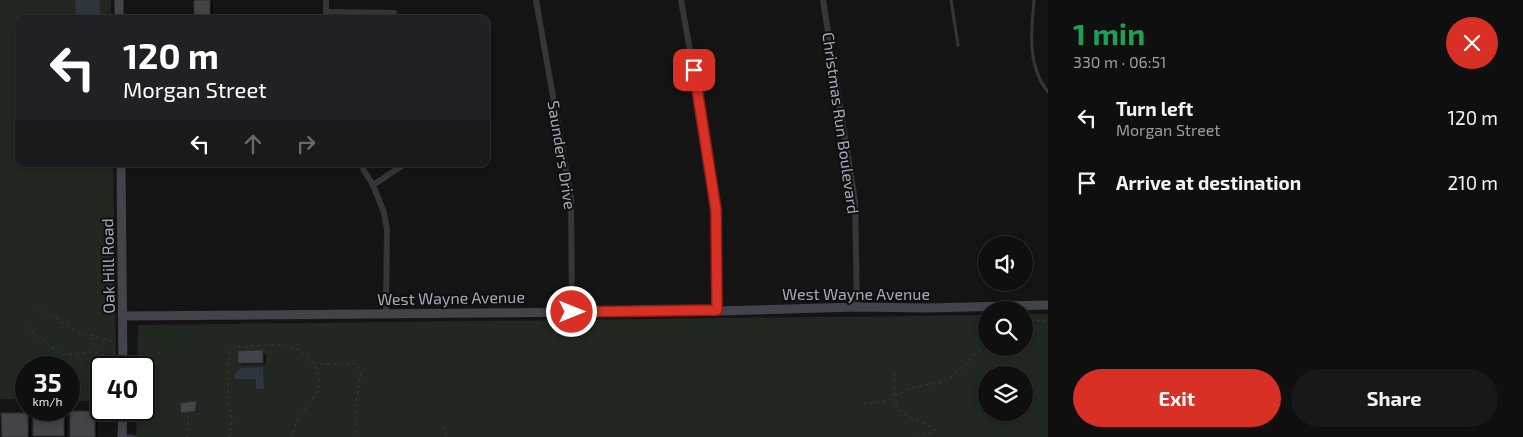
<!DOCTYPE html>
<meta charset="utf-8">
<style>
:root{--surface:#0f0f10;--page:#181819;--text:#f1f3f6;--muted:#9b9c9f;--line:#2f2f30;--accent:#d93025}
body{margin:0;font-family:"Exo 2",sans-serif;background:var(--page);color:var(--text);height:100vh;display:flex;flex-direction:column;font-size:19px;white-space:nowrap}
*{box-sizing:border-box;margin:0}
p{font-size:16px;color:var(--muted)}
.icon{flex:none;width:28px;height:28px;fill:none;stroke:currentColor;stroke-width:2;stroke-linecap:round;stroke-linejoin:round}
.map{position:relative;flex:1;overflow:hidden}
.drawer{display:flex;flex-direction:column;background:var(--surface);width:475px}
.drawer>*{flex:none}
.guide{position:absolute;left:15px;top:15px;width:475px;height:152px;border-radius:10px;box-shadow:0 2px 8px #0003,0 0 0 1px var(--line);background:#202124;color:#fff;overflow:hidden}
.fabs{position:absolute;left:978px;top:236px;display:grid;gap:10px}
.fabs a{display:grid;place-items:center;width:55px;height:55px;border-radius:50%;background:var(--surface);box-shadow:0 2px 8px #0003,0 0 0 1px var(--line);font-size:25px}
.speed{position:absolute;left:15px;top:356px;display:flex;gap:10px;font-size:25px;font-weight:700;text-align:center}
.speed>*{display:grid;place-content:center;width:65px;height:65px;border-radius:50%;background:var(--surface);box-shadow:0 2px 8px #0003,0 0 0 1px var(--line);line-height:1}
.speed small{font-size:12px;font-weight:400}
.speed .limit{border:2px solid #111;border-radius:8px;background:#fff;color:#111}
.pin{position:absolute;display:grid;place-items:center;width:42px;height:42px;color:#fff;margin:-21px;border-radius:10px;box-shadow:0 2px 8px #0006}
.me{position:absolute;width:55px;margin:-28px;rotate:90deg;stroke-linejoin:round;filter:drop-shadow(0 0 4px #0008)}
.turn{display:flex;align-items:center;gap:18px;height:105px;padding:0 25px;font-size:22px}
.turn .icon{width:65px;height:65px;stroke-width:2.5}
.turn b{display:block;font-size:35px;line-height:42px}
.lanes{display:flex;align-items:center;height:48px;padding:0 25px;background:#0003;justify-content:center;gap:25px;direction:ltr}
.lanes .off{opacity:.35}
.round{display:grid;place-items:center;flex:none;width:52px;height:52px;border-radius:26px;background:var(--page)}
.overview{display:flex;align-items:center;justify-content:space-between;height:85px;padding:0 25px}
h1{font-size:30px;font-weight:700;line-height:38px;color:#1e9e55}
.action{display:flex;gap:10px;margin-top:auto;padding:10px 25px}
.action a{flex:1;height:58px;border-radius:30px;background:var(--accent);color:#fff;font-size:20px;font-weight:700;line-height:58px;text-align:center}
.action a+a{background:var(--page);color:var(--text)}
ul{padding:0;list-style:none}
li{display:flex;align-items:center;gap:15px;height:65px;padding:0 25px}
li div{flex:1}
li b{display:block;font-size:19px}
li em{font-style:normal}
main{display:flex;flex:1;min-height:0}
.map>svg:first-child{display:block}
</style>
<main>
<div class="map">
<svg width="1048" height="437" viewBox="0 0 1048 437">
<rect width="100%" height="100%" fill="#141415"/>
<g fill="#202821" fill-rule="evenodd">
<path d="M0 0H111V19H19V164H113L116 367 101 368V401H69V368H26V400L0 399Z"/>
<path d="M1024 314H1048V437H136L137 410H144V368L137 367 138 325 986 315V348H1024ZM986 375H1024V412H986Z"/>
</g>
<g fill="#2e363d">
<path d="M75 0H99L101 19H76Z"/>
<path d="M263 367 264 389H256V379H235V374L241 368Z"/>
</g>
<g fill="#0007">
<path d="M195 0 213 1V19H195Z"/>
<path d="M262 352 266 354V364L243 365 239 363Z"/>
<path d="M195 403 197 404 198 412H182Z"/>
<path d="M94 412 98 414V437H71Z"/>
<path d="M28 414 31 416V437H3Z"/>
<path d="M64 415 67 417V437H37L34 435Z"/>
</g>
<g fill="#434448" stroke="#2e2e31">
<rect x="194" y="0" width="16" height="19"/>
<path d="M263 350V363H238V351Z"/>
<path d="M196 401V411L181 413 180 403Z"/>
<rect x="70" y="411" width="25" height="26"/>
<path d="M1 413H28V437H2Z"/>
<rect x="33" y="414" width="31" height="22"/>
</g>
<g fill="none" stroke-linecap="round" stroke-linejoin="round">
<g stroke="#3b3c41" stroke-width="1" stroke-dasharray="2.5 4" stroke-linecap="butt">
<path d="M39 308 78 332 115 342"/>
<path d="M1024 320 1048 321"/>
<path d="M27 327 51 347 64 355 92 352 99 353 110 357"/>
<path d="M91 337 92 343 98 351"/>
<path d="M314 364H355L359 367 361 373 356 402V437"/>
<path d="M894 373V402L898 410 934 429 935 431 927 434 912 433"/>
<path d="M864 404 886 401 910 388 937 383 950 378 986 345"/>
<path d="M444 426 446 437"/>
<path d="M187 437 188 413"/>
<path d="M229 437 232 422 228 399 229 351 235 347C262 346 302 337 315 367 318 373 320 380 319 386 316 397 306 406 300 415 296 422 294 429 292 437"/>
</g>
<g stroke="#35363a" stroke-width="3">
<path d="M951 0 958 45"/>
<path d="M1034 0C1031 31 1027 66 1048 92"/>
<path d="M123 435 136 437"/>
</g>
<g stroke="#35363a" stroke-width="6">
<path d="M536 0 571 199 572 311"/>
<path d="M681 0 703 123 716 210 717 311"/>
<path d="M823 0 855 201 857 307"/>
<path d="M326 12 394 13"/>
<path d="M326 19V0"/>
<path d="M360 164 373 185 384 213 387 229 386 313"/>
<path d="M373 185 405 164"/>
</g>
<g stroke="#43444a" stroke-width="9">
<path d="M119 0V19"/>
<path d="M121 164 123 368"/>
<path d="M124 316 717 311 857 307 928 308 1048 305"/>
<path d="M122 437 123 410"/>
</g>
</g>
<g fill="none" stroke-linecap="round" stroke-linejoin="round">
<g stroke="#8d1f18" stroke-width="12">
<path id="route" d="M572 312 717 310 716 210 694 70"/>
</g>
<use href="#route" stroke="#d93025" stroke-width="9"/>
</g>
<g text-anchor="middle" stroke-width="4" stroke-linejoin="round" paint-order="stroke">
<g font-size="16" fill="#a6aab5" stroke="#0f0f10">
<text transform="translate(841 123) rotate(82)" y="6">Christmas Run Boulevard</text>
<text transform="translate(562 155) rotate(81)" y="6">Saunders Drive</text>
<text transform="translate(108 266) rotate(-91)" y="6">Oak Hill Road</text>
<text x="856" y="300">West Wayne Avenue</text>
<text transform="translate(451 298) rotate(-1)" y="6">West Wayne Avenue</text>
</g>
</g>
</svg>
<div class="fabs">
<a><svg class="icon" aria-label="sound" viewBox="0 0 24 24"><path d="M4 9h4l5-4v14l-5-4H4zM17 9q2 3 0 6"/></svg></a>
<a><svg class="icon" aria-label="search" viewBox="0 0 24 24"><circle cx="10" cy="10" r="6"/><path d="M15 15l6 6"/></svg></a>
<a><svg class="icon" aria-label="layers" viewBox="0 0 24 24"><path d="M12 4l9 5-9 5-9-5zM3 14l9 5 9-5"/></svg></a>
</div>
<div class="speed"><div>35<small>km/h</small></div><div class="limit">40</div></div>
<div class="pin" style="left:694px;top:70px;background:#d93025"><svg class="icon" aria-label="arrive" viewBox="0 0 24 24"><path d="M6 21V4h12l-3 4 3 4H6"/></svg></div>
<svg class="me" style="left:572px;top:312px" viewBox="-20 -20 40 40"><circle r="17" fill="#d93025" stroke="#fff" stroke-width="3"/><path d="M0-11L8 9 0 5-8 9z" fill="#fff"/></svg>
<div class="guide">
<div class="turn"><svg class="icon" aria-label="left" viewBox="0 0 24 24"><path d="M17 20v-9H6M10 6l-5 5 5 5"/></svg><div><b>120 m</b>Morgan Street</div></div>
<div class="lanes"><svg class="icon" aria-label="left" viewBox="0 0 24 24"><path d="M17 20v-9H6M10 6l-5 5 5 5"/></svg><svg class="icon off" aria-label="ahead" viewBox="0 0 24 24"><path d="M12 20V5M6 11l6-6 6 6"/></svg><svg class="icon off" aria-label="right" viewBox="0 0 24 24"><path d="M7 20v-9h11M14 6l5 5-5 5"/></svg></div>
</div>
</div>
<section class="drawer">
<div class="overview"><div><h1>1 min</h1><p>330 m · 06:51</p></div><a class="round" style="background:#d93025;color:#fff"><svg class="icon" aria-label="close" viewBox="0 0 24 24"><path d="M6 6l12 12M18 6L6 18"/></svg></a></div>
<ul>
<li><svg class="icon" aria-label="left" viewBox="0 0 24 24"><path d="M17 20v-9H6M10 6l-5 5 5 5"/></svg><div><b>Turn left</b><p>Morgan Street</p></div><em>120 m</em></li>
<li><svg class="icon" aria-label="arrive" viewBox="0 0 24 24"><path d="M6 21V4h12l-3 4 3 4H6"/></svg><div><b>Arrive at destination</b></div><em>210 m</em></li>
</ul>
<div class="action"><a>Exit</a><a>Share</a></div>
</section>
</main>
